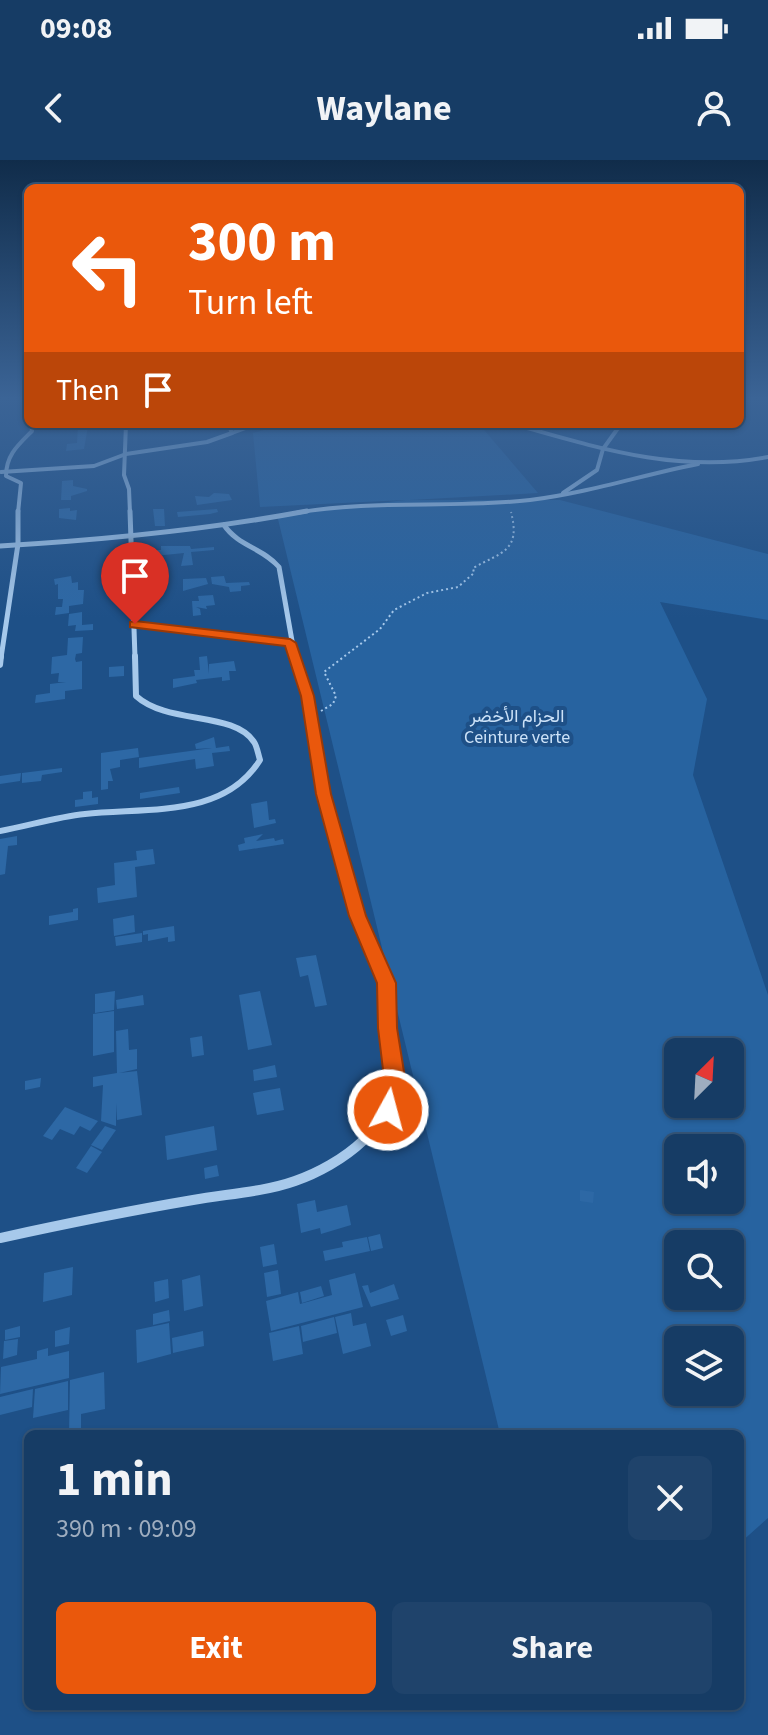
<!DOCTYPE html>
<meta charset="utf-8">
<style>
:root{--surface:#163c65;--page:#1f436b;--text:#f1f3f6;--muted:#9eadbf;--line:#355679;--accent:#ea580c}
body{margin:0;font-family:"Source Sans 3",Vazirmatn,sans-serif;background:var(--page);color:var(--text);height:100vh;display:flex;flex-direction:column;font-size:30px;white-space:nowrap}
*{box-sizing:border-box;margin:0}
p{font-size:26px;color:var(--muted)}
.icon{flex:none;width:44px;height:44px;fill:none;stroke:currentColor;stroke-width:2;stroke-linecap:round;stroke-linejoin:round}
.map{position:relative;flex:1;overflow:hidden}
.side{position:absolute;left:24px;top:1270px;width:720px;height:280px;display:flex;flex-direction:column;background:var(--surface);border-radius:12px;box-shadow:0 2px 6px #0004,0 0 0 2px var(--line)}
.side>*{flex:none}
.top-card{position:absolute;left:24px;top:24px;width:720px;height:244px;border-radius:12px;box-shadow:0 2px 6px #0004,0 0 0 2px var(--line);background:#ea580c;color:#fff;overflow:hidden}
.needle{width:52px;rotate:24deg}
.buttons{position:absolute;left:664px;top:878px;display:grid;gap:16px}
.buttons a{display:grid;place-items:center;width:80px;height:80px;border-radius:12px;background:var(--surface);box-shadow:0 2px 6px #0004,0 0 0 2px var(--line);font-size:40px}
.pin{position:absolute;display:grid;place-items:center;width:68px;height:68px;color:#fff;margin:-82px -34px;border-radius:50% 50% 50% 0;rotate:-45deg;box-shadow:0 0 8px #0007}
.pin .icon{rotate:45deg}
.me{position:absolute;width:88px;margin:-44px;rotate:7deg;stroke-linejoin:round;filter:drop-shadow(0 0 6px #0008)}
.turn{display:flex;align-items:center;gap:28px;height:168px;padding:0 32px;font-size:36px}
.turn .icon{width:104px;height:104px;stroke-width:2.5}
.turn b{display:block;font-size:56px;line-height:68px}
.then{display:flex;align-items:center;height:76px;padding:0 32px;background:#0003;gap:16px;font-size:30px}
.round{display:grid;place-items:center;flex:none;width:84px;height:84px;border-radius:12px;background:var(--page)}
.headline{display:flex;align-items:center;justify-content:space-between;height:136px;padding:0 32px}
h1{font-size:48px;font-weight:700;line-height:60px}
.action{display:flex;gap:16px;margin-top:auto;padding:16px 32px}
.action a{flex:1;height:92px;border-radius:12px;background:var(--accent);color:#fff;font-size:32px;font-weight:700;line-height:92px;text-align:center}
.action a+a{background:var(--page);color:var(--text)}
.status{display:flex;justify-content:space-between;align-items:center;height:56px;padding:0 40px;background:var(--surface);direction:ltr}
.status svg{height:22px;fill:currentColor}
header{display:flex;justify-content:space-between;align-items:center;height:104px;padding:0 32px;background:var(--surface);font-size:36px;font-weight:700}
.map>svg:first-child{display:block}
</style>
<div class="status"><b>09:08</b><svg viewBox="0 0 49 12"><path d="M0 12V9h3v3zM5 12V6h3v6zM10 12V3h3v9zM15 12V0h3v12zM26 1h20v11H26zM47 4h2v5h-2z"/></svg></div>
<header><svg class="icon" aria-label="back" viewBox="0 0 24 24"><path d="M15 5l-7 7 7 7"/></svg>Waylane<svg class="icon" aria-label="person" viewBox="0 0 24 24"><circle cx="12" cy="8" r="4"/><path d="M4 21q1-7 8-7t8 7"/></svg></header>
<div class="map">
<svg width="768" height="1575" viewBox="0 0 768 1575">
<rect width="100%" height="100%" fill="#1e5087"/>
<path fill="#2763a0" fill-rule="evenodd" d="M286 264H479L538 333 410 340H560L768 394V460L660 442 707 539 693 615 768 835V1358L740 1383V1274H500L277 355 405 340 260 347 253 273ZM678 892H730V944H678ZM678 988H730V1040H678ZM678 1084H730V1136H678ZM678 1180H730V1232H678Z"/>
<g fill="#2d68a5">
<path d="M78 266H88L84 289 66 291 67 284 77 283Z"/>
<path d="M73 320V326L87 329V331L71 336V340H61L62 321Z"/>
<path d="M214 333 229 334 232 340 197 345 195 336 209 337Z"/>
<path d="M70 348V351L77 350 76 360 59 358V349Z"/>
<path d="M153 349H164L165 366H155Z"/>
<path d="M217 349 218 352 210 354 178 357 177 352Z"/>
<path d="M161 386H190L191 389 214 387V390L191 392 193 405 181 406 184 393 145 397 144 390H161Z"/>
<path d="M71 416 72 423 78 422V430H84L83 444 69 446V453L55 455 56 447H62L63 439H58V424L55 425 54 419Z"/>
<path d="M224 416 226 423 249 422 250 425 241 426V431L230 432 229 427 212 424 211 417Z"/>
<path d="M206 418 208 424 183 431V419Z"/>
<path d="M213 435 215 445 206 446 207 449 196 447 200 449 201 455 193 456 192 441H199L198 436Z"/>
<path d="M82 452V465L93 464V470L75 471 76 465 68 466 69 454Z"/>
<path d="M83 477 82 493 76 494 75 499 76 502 82 501V529L65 531V539L35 543 36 535 50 533V524L66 522H58L59 513 51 514 52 497 67 495 68 478Z"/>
<path d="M207 496 209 514V504L234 501 236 511H229L230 520 222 521V517L196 520 197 523 173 528V519L195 516 194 510H200L199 497Z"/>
<path d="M124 506V516L109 517V507Z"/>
<path d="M214 577 216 588 229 586 230 591 212 593 214 606 196 609 195 599 139 608V598L212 588 196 589 195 584Z"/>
<path d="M138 588 139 597 120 600V607L110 609 113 621H108V629L101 630V593Z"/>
<path d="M62 608V612L42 615 41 621 22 623V613Z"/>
<path d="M21 613 20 621 0 624V616Z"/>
<path d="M179 627 180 633 140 639V633Z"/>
<path d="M92 631V638L98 637V644L75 647V640L83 639V632Z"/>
<path d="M267 641 269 660 275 659 276 663 254 668 251 644Z"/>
<path d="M263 674 256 681 274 678 275 681 283 679 284 684 239 691 238 685 245 683 244 678Z"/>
<path d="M17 676V685L8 686 5 714 0 715V679Z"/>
<path d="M153 689 155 704 135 707 137 737 98 743 97 728 115 725 114 703 137 700 136 691Z"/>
<path d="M78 748V760L49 765V756L73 752V749Z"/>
<path d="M134 755 135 772 114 776 113 759Z"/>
<path d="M174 766 175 781 168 782V777L148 781V774L143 775V771Z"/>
<path d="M142 773V782L116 786 115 777Z"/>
<path d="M316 795 327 845 315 847 308 815 300 817 296 798Z"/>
<path d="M115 831 114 850 95 853V834Z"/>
<path d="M260 831 272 885 248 890 239 835Z"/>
<path d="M143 835 144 845 117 849 116 840Z"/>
<path d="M114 851V892L93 896V854Z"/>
<path d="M128 869 129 890 137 889V909L119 913 137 911 142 955 117 960 116 943V966L101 961 103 925 93 927V917L117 913 116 871Z"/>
<path d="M202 876 204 895 192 897 190 878Z"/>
<path d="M275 905 277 917 254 921 253 910Z"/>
<path d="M41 918 40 927 25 930V921Z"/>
<path d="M280 928 284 950 257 955 253 933Z"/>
<path d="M65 947 98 961 90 971 80 966 74 975 60 969 52 980 43 976Z"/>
<path d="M105 966 116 970 102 990 91 985Z"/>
<path d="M214 966 217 990 167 1000 165 976Z"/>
<path d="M91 986 102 992 87 1013 76 1008Z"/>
<path d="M217 1005 219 1016 205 1019 204 1008Z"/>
<path d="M580 1030 594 1032 593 1043 580 1041Z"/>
<path d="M315 1040 317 1052 347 1045 351 1065 321 1074 320 1068 301 1073 297 1044Z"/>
<path d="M380 1074 383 1088 371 1091 368 1077Z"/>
<path d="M367 1077 370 1091 325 1101 323 1091 343 1087 342 1082Z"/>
<path d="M274 1084 277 1104 263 1107 260 1087Z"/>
<path d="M73 1107 72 1135 43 1142 44 1113Z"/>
<path d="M278 1110 281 1134 267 1137 264 1113Z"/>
<path d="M355 1113 363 1147 271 1171 266 1141 298 1132 300 1144 332 1135 329 1120Z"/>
<path d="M200 1115 203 1146 184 1151 182 1120Z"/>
<path d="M168 1119 169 1138 155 1142 154 1122Z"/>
<path d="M394 1124 399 1139 371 1147 362 1126 368 1125 370 1133Z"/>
<path d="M321 1126 324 1136 302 1143 300 1132Z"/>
<path d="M169 1150 170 1161 153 1165V1154Z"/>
<path d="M351 1153 353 1166 366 1163 371 1186 343 1194 335 1157Z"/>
<path d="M403 1155 407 1171 391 1176 386 1160Z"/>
<path d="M334 1157 337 1173 303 1182 301 1166Z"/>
<path d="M169 1163 171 1194 137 1203 136 1170Z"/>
<path d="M20 1166V1177L5 1180V1170Z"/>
<path d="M299 1166 303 1194 273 1201 269 1173Z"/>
<path d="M70 1167 69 1184 55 1187V1171Z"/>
<path d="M203 1171 204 1186 173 1193 172 1178Z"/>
<path d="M18 1179 17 1195 3 1199 4 1181Z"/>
<path d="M48 1188V1196L69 1191V1218L0 1234 1 1207 37 1199V1191Z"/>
<path d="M104 1212 105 1249 81 1254V1274H69L70 1220Z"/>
<path d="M68 1221V1250L33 1258 35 1229Z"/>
<path d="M33 1229 32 1247 0 1255V1237Z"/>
</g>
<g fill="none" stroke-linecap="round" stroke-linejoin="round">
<path stroke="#a7c9eb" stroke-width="2" stroke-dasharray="2 3" stroke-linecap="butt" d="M321 551 333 544 336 536 324 512 380 469 394 450 427 433 458 427 474 413 473 408C502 392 521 391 511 352"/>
<g stroke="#a7c9eb" stroke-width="4">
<path d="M126 264 124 315 129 329 130 353"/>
<path d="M228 264 232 273 256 264"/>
<path d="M513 264C598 288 679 314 768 297"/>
<path d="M1 312 94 306 126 294 207 282 232 273"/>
<path d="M563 333 597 310 603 289 621 264"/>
<path d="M18 353 21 323 6 316C6 295 18 285 32 271L31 264"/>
<path d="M296 353C373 339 452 349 530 340 587 333 642 315 698 304"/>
</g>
<g stroke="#a7c9eb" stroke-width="5">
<path d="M130 351 135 498"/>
<path d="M224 365C238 386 263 388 279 407L295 498"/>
<path d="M0 386C103 380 206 370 307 351"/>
<path d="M135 464 290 483"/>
<path d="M1 498 18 384V351"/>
</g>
<g stroke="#a7c9eb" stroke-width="6">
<path d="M294 496C315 556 320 620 337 681"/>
<path d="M0 505 1 496"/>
<path d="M0 671C28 666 56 657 85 654 146 647 223 659 260 600 258 594 257 586 254 582 234 551 168 565 136 536L135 496"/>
</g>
<path stroke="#a7c9eb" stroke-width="8" d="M337 679 358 756 387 823 388 868 394 912"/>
<path stroke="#a7c9eb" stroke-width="10" d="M0 1078C64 1064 128 1051 193 1040 226 1034 264 1032 295 1021 339 1006 401 964 394 910"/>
</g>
<linearGradient id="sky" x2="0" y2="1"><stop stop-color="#102c4a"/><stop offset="0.52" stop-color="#3b6496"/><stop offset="1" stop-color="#3b6496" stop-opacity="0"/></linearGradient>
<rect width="768" height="458" fill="url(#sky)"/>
<path fill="#ea580c" stroke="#983908" stroke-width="2" d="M135 461 290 479 296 483 314 536 331 634 366 756 396 823 397 868 405 918 396 957 388 960 381 957 378 950 384 918 378 868 377 823 349 756 316 634 301 536 285 486 130 467V462Z"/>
<g text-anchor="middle" stroke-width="8" stroke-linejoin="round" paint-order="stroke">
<g font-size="18" fill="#cce2f8" stroke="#1e5087">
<text x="517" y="562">الحزام الأخضر<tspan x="517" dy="21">Ceinture verte</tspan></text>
</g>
</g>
</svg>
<div class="buttons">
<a><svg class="needle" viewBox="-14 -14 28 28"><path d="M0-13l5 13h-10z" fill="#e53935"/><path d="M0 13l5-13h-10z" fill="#9eadbf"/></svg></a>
<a><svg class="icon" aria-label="sound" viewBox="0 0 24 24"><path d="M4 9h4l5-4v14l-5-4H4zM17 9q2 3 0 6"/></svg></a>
<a><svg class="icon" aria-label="search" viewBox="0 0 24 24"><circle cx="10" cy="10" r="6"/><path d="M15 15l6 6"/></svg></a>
<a><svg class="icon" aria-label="layers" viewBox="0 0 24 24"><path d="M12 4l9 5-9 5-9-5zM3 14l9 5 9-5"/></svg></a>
</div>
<div class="pin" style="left:135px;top:464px;background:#d93025"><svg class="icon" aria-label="arrive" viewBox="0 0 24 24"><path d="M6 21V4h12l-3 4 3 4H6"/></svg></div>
<svg class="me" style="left:388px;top:950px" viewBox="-20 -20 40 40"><circle r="17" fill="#ea580c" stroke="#fff" stroke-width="3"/><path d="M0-11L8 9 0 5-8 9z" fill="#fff"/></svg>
<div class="top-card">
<div class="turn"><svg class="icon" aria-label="left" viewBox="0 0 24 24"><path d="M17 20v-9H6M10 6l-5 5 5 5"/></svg><div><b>300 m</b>Turn left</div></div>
<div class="then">Then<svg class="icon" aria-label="arrive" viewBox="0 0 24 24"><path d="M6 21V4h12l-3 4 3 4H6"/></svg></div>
</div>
<section class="side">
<div class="headline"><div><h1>1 min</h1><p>390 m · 09:09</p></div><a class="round"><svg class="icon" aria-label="close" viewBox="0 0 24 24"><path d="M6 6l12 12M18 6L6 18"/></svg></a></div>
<div class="action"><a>Exit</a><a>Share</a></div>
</section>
</div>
